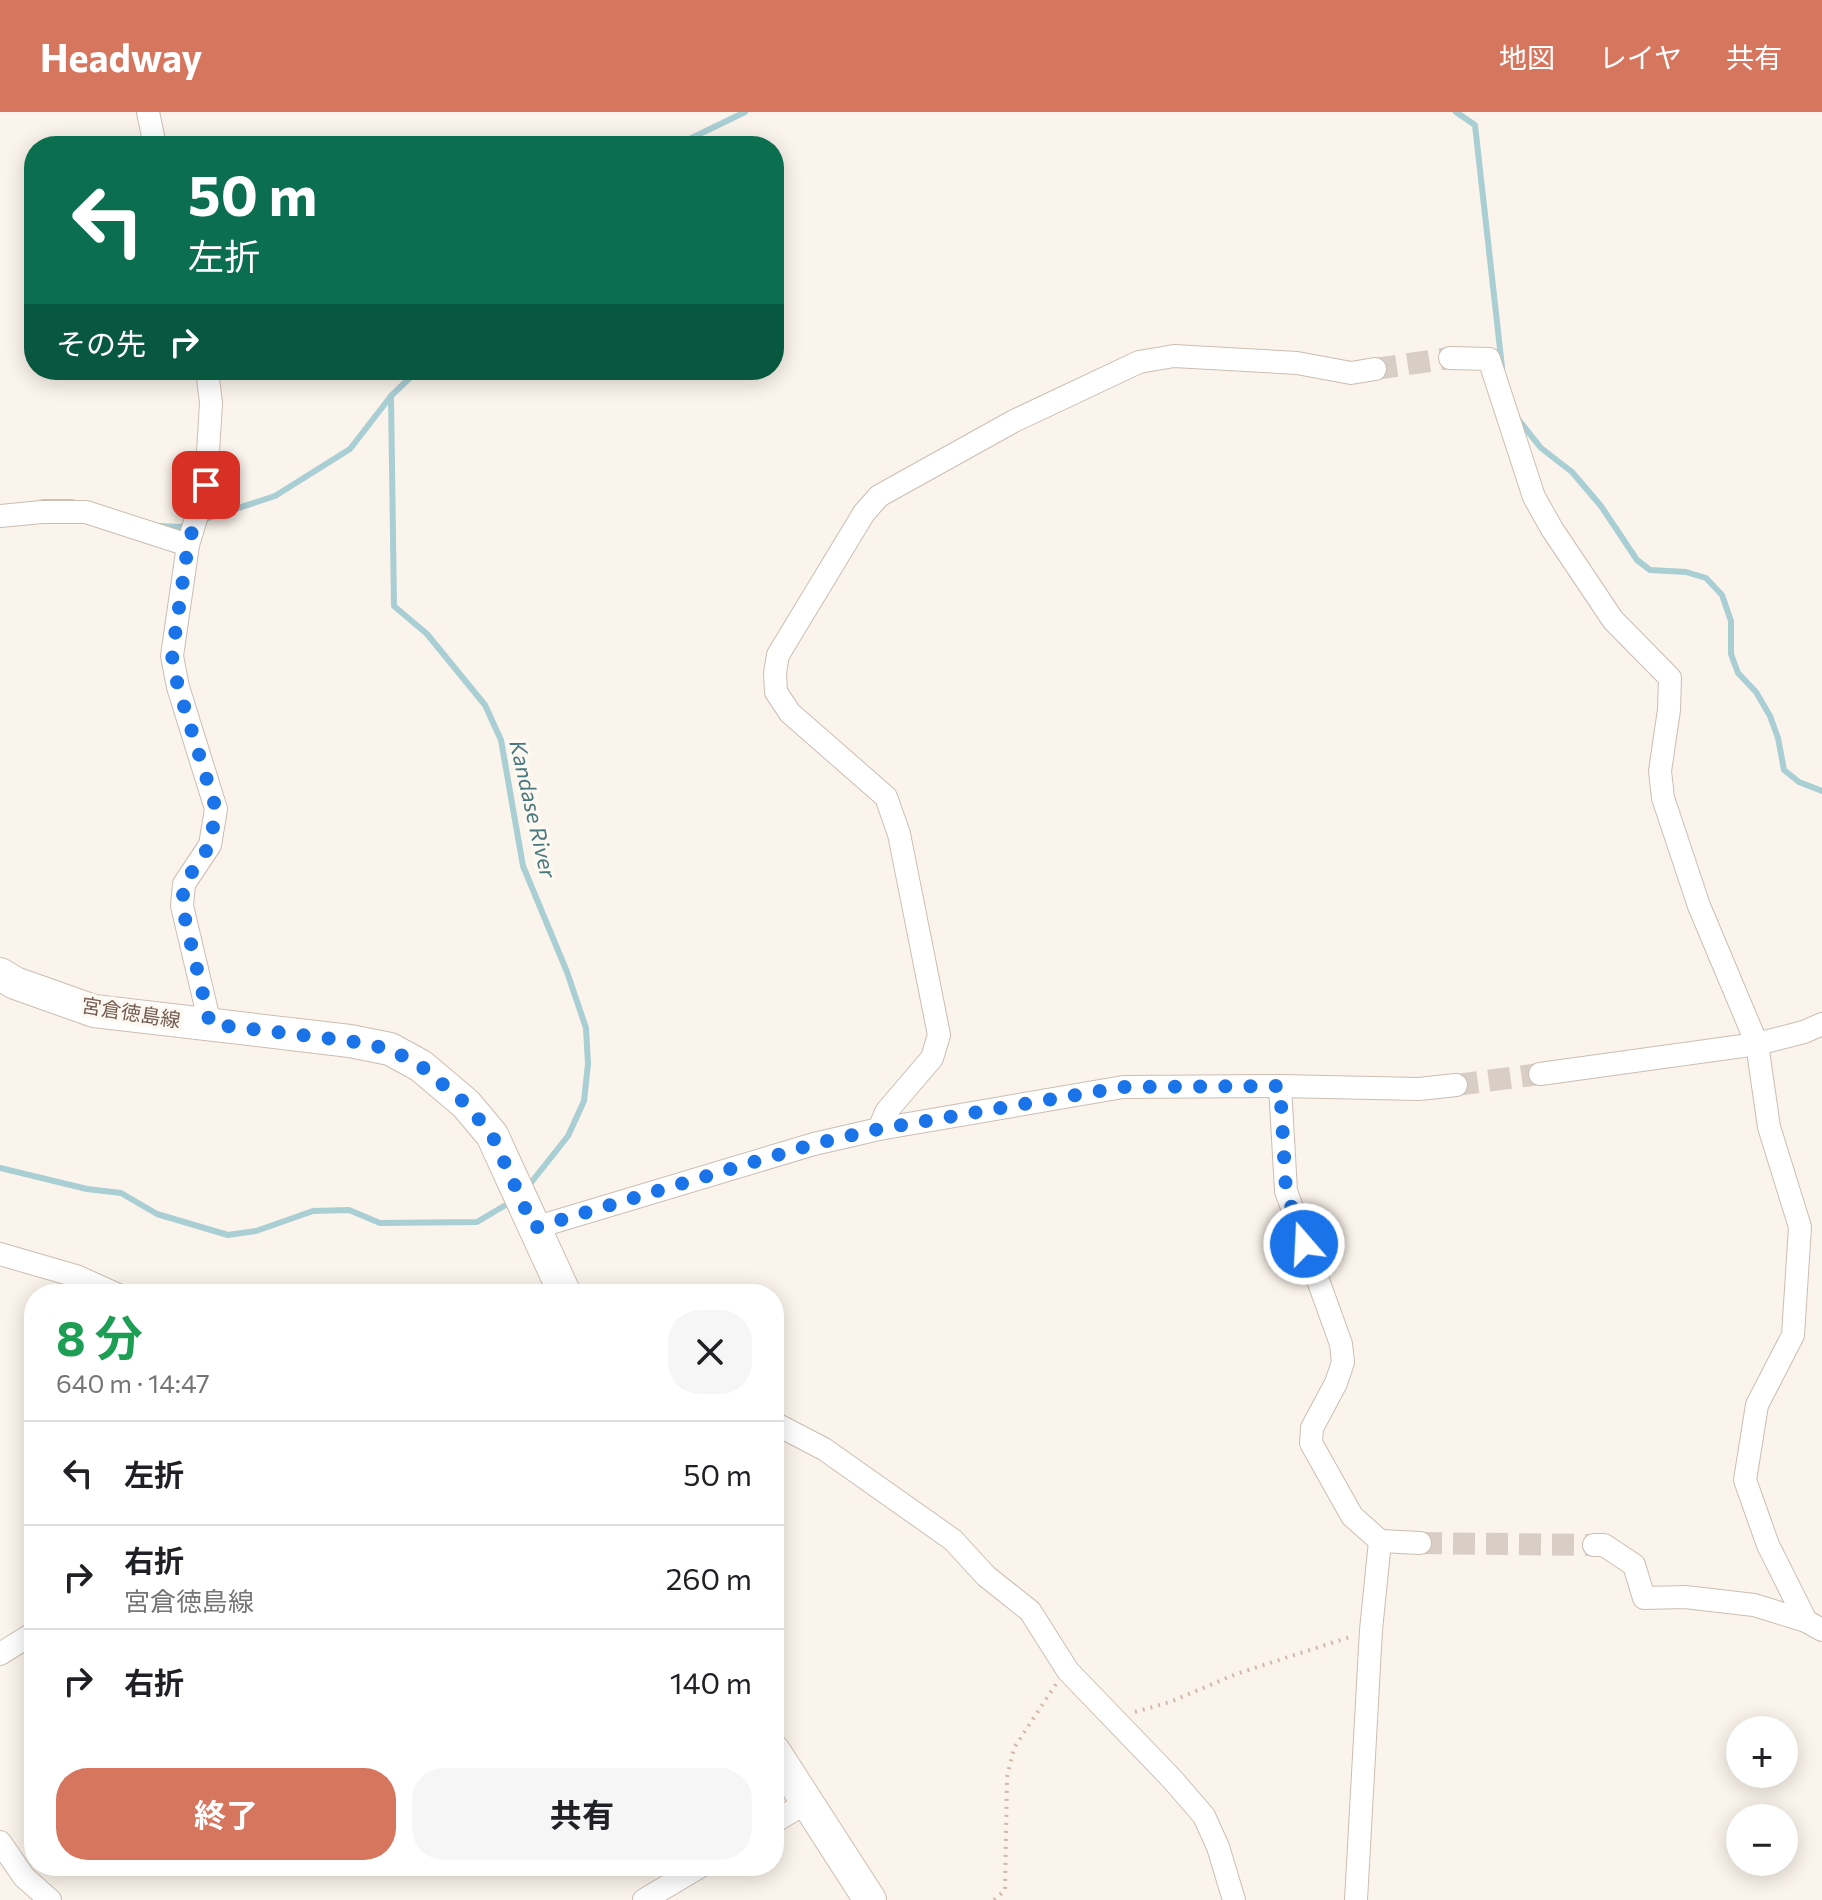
<!DOCTYPE html>
<html lang="ja">
<meta charset="utf-8">
<style>
:root{--surface:#fff;--page:#f6f6f6;--text:#202124;--muted:#757577;--line:#e0e0e0;--accent:#d6765f}
body{margin:0;font-family:Commissioner,"Noto Sans JP",sans-serif;background:var(--page);color:var(--text);height:100vh;display:flex;flex-direction:column;font-size:30px;white-space:nowrap}
*{box-sizing:border-box;margin:0}
p{font-size:26px;color:var(--muted)}
.icon{flex:none;width:44px;height:44px;fill:none;stroke:currentColor;stroke-width:2;stroke-linecap:round;stroke-linejoin:round}
.map{position:relative;flex:1;overflow:hidden}
.panel{position:absolute;left:24px;top:1172px;width:760px;height:592px;display:flex;flex-direction:column;background:var(--surface);border-radius:32px;box-shadow:0 4px 20px #0003}
.panel>*{flex:none}
.banner{position:absolute;left:24px;top:24px;width:760px;height:244px;border-radius:32px;box-shadow:0 4px 20px #0003;background:#0b6e4f;color:#fff;overflow:hidden}
.fabs{position:absolute;left:1726px;top:1604px;display:grid;gap:16px}
.fabs a{display:grid;place-items:center;width:72px;height:72px;border-radius:50%;background:var(--surface);box-shadow:0 4px 20px #0003;font-size:40px}
.pin{position:absolute;display:grid;place-items:center;width:68px;height:68px;color:#fff;margin:-34px;border-radius:16px;box-shadow:0 4px 12px #0006}
.me{position:absolute;width:88px;margin:-44px;rotate:341deg;stroke-linejoin:round;filter:drop-shadow(0 0 6px #0008)}
.turn{display:flex;align-items:center;gap:28px;height:168px;padding:0 32px;font-size:36px}
.turn .icon{width:104px;height:104px;stroke-width:2.5}
.turn b{display:block;font-size:56px;line-height:68px}
.then{display:flex;align-items:center;height:76px;padding:0 32px;background:#0003;gap:16px;font-size:30px}
.round{display:grid;place-items:center;flex:none;width:84px;height:84px;border-radius:32px;background:var(--page)}
.head{display:flex;align-items:center;justify-content:space-between;height:136px;padding:0 32px}
h1{font-size:48px;font-weight:700;line-height:60px;color:#1e9e55}
.primary-button{display:flex;gap:16px;margin-top:auto;padding:16px 32px}
.primary-button a{flex:1;height:92px;border-radius:32px;background:var(--accent);color:#fff;font-size:32px;font-weight:700;line-height:92px;text-align:center}
.primary-button a+a{background:var(--page);color:var(--text)}
ul{padding:0;list-style:none}
li{display:flex;align-items:center;gap:24px;height:104px;padding:0 32px;border-top:2px solid var(--line)}
li div{flex:1}
li b{display:block;font-size:30px}
li em{font-style:normal}
header{display:flex;align-items:center;gap:48px;box-sizing:border-box;height:112px;padding:0 40px;background:var(--accent);color:#fff}
header strong{font-size:38px}
nav{display:flex;gap:44px;margin-inline-start:auto;font-size:28px}
.map>svg:first-child{display:block}
</style>
<header>
<strong>Headway</strong>
<nav><a>地図</a><a>レイヤ</a><a>共有</a></nav>
</header>
<div class="map">
<svg width="1822" height="1788" viewBox="0 0 1822 1788">
<rect width="100%" height="100%" fill="#fbf4ec"/>
<g fill="none" stroke-linecap="round" stroke-linejoin="round">
<g stroke="#a9ced4" stroke-width="6">
<path d="M1456 0 1475 13 1502 255"/>
<path d="M675 34 745 0"/>
<path d="M391 284 394 494 427 522 485 593 501 628 523 754 567 860 586 916 588 952 584 989 568 1024 526 1077"/>
<path d="M1518 307 1541 336 1572 360 1601 394 1637 448 1650 458 1686 460 1706 466 1722 483 1731 509V542L1738 561 1756 580 1770 604 1778 626 1784 658 1799 670 1822 679"/>
<path d="M43 390H72"/>
<path d="M202 408 275 384 350 337 391 284 418 258"/>
<path d="M160 414 180 415 188 413"/>
<path d="M0 1056 87 1077 121 1081 157 1102 228 1123 256 1119 313 1099 349 1098 380 1111 477 1110 504 1094"/>
</g>
<g stroke="#d9cec5" stroke-width="22" stroke-dasharray="22 11" stroke-linecap="butt">
<path d="M1375 257 1450 246"/>
<path d="M1456 973 1540 962"/>
<path d="M1420 1431 1594 1433"/>
</g>
<g stroke="#ccbdb2" stroke-width="24">
<g id="minor">
<path d="M148 0 155 34"/>
<path d="M1450 246 1489 247 1534 385 1552 417 1613 508 1670 566 1669 598 1660 659 1663 686 1699 794 1757 932 1769 1015 1800 1115 1793 1223 1757 1293 1745 1368 1768 1433 1806 1509 1822 1518"/>
<path d="M207 258 211 291 206 373 188 433 172 544 178 575 216 697 210 733 184 772 182 794 210 912"/>
<path d="M0 404 42 400H86L188 433"/>
<path d="M1540 962 1757 932 1804 920 1822 912"/>
<path d="M1280 974 1286 1079 1341 1232 1343 1250 1336 1271 1312 1316 1311 1331 1352 1404 1380 1429 1371 1518 1356 1788"/>
<path d="M879 1017 886 1000 932 946 939 923 899 722 886 685 790 601 776 580 775 561 778 543 864 401 879 384 1014 309 1139 250 1174 244 1297 251 1351 261 1375 257"/>
<path d="M534 1116 814 1032 879 1017 1123 975 1280 974 1419 977 1456 973"/>
<path d="M0 1142 76 1164 116 1182"/>
<path d="M774 1311 824 1337 953 1428 986 1464 1030 1499 1068 1559 1172 1667 1204 1704 1218 1735 1234 1788"/>
<path d="M1380 1429 1420 1431"/>
<path d="M1594 1433H1604L1634 1453 1644 1486 1685 1485 1754 1493 1806 1509"/>
<path d="M0 1542 34 1521"/>
<path d="M774 1710 807 1690"/>
<path d="M0 1730 24 1765 50 1788"/>
<path d="M644 1788 701 1754"/>
</g>
</g>
<g stroke="#cebdb0" stroke-width="34">
<g id="secondary">
<path d="M0 862 15 871 94 899 350 929 390 937 421 954 466 992 492 1023 565 1182"/>
<path d="M774 1639 870 1788"/>
</g>
</g>
<g stroke="#d3b8a9" stroke-width="4" stroke-dasharray="2 6" stroke-linecap="butt">
<path d="M1135 1600 1170 1590 1236 1562 1353 1524"/>
<path d="M994 1788 1005 1778 1007 1665 1014 1636 1056 1572"/>
</g>
<use href="#minor" stroke="#fff" stroke-width="22"/>
<use href="#secondary" stroke="#fff" stroke-width="32"/>
</g>
<g fill="none" stroke-linecap="round" stroke-linejoin="round">
<path stroke="#1a73e8" stroke-width="14" stroke-dasharray="0 25.2" d="M206 373 188 433 172 544 178 575 216 697 210 733 184 772 182 794 210 912 350 929 390 937 421 954 466 992 492 1023 534 1116 814 1032 879 1017 1123 975 1280 974 1286 1079 1304 1132"/>
</g>
<g text-anchor="middle" stroke-width="7" stroke-linejoin="round" paint-order="stroke">
<g font-size="20" fill="#745c51" stroke="#fdf9f2">
<text transform="translate(131 901) rotate(9)" y="7">宮倉徳島線</text>
</g>
<g font-size="22" font-style="italic" fill="#49777e" stroke="#fdf9f2">
<text transform="translate(533 697) rotate(77)" y="8">Kandase River</text>
</g>
</g>
</svg>
<div class="fabs">
<a>+</a>
<a>−</a>
</div>
<div class="pin" style="left:206px;top:373px;background:#d93025"><svg class="icon" aria-label="arrive" viewBox="0 0 24 24"><path d="M6 21V4h12l-3 4 3 4H6"/></svg></div>
<svg class="me" style="left:1304px;top:1132px" viewBox="-20 -20 40 40"><circle r="17" fill="#1a73e8" stroke="#fff" stroke-width="3"/><path d="M0-11L8 9 0 5-8 9z" fill="#fff"/></svg>
<div class="banner">
<div class="turn"><svg class="icon" aria-label="left" viewBox="0 0 24 24"><path d="M17 20v-9H6M10 6l-5 5 5 5"/></svg><div><b>50 m</b>左折</div></div>
<div class="then">その先<svg class="icon" aria-label="right" viewBox="0 0 24 24"><path d="M7 20v-9h11M14 6l5 5-5 5"/></svg></div>
</div>
<section class="panel">
<div class="head"><div><h1>8 分</h1><p>640 m · 14:47</p></div><a class="round"><svg class="icon" aria-label="close" viewBox="0 0 24 24"><path d="M6 6l12 12M18 6L6 18"/></svg></a></div>
<ul>
<li><svg class="icon" aria-label="left" viewBox="0 0 24 24"><path d="M17 20v-9H6M10 6l-5 5 5 5"/></svg><div><b>左折</b></div><em>50 m</em></li>
<li><svg class="icon" aria-label="right" viewBox="0 0 24 24"><path d="M7 20v-9h11M14 6l5 5-5 5"/></svg><div><b>右折</b><p>宮倉徳島線</p></div><em>260 m</em></li>
<li><svg class="icon" aria-label="right" viewBox="0 0 24 24"><path d="M7 20v-9h11M14 6l5 5-5 5"/></svg><div><b>右折</b></div><em>140 m</em></li>
</ul>
<div class="primary-button"><a>終了</a><a>共有</a></div>
</section>
</div>
